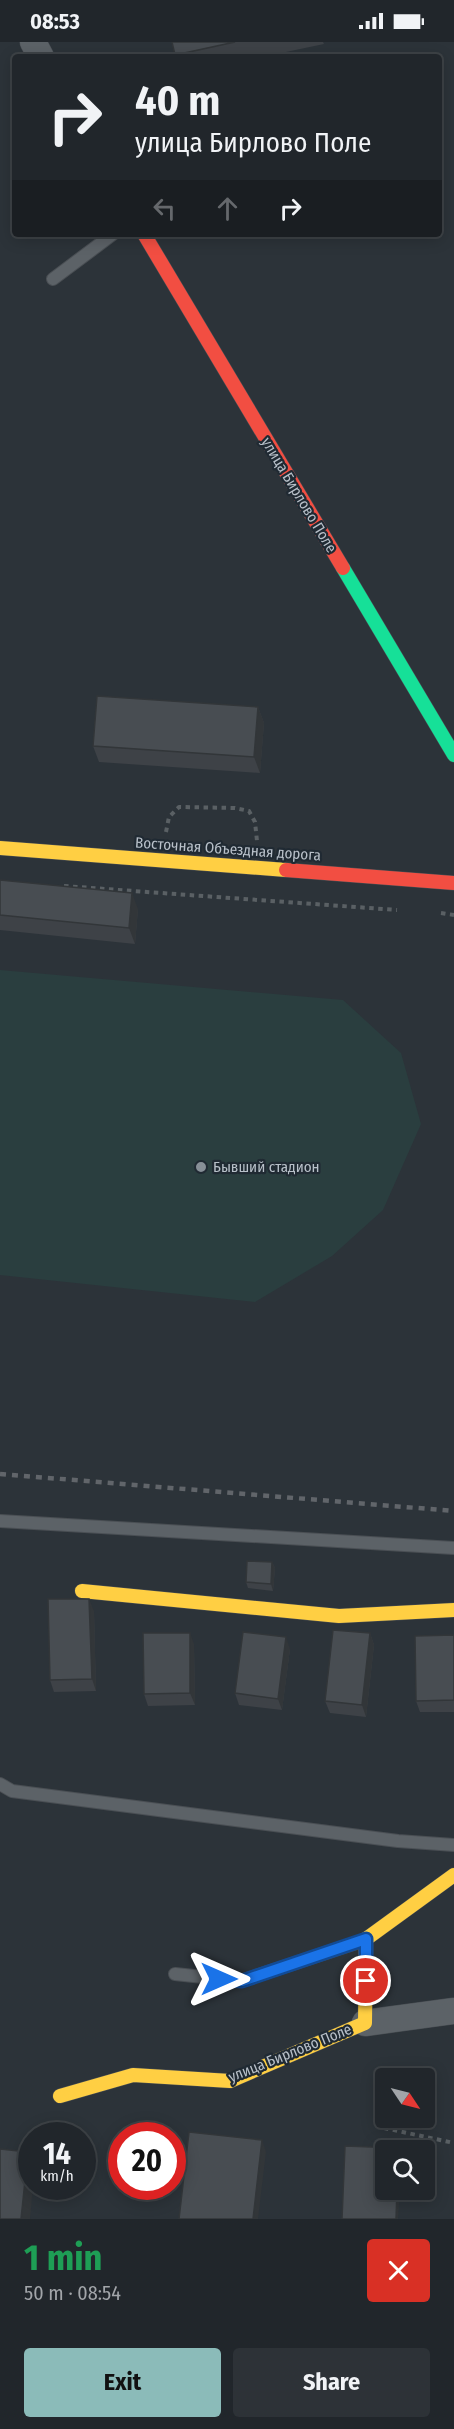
<!DOCTYPE html>
<meta charset="utf-8">
<style>
:root{--surface:#21262b;--page:#2d3237;--text:#f1f3f6;--muted:#a2a5a9;--line:#3e4347;--accent:#8bbbb9}
body{margin:0;font-family:"Fira Sans Condensed",sans-serif;background:var(--page);color:var(--text);height:100vh;display:flex;flex-direction:column;font-size:22px;white-space:nowrap}
*{box-sizing:border-box;margin:0}
p{font-size:20px;color:var(--muted)}
.icon{flex:none;width:33px;height:33px;fill:none;stroke:currentColor;stroke-width:2;stroke-linecap:round;stroke-linejoin:round}
.map{position:relative;height:2177px;overflow:hidden}
.details{display:flex;flex-direction:column;background:var(--surface);flex:1}
.details>*{flex:none}
.guide{position:absolute;left:12px;top:12px;width:430px;height:183px;border-radius:6px;box-shadow:0 3px 15px #0003,0 0 0 2px var(--line);background:#21262b;color:var(--text);overflow:hidden}
.needle{width:39px;rotate:125deg}
.tools{position:absolute;left:375px;top:2026px;display:grid;gap:12px}
.tools a{display:grid;place-items:center;width:60px;height:60px;border-radius:6px;background:var(--surface);box-shadow:0 3px 15px #0003,0 0 0 2px var(--line);font-size:30px}
.speed{position:absolute;left:18px;top:2080px;display:flex;gap:12px;font-size:30px;font-weight:700;text-align:center}
.speed>*{display:grid;place-content:center;width:78px;height:78px;border-radius:50%;background:var(--surface);box-shadow:0 3px 15px #0003,0 0 0 2px var(--line);line-height:1}
.speed small{font-size:15px;font-weight:400}
.speed .limit{border:9px solid #d22;background:#fff;color:#111}
.pin{position:absolute;display:grid;place-items:center;width:51px;height:51px;color:#fff;margin:-26px;border:3px solid #fff;border-radius:50%;box-shadow:0 2px 6px #0007}
.me{position:absolute;width:66px;margin:-33px;rotate:90deg;stroke-linejoin:round;filter:drop-shadow(0 0 4px #0008)}
.turn{display:flex;align-items:center;gap:21px;height:126px;padding:0 24px;font-size:27px}
.turn .icon{width:78px;height:78px;stroke-width:2.5}
.turn b{display:block;font-size:42px;line-height:51px}
.lanes{display:flex;align-items:center;height:57px;padding:0 24px;background:#0003;justify-content:center;gap:30px;direction:ltr}
.lanes .off{opacity:.35}
.round{display:grid;place-items:center;flex:none;width:63px;height:63px;border-radius:6px;background:var(--page)}
.overview{display:flex;align-items:center;justify-content:space-between;height:102px;padding:0 24px}
h1{font-size:36px;font-weight:700;line-height:45px;color:#1e9e55}
.action{display:flex;gap:12px;margin-top:auto;padding:12px 24px}
.action a{flex:1;height:69px;border-radius:6px;background:var(--accent);color:#111;font-size:24px;font-weight:700;line-height:69px;text-align:center}
.action a+a{background:var(--page);color:var(--text)}
.status{display:flex;justify-content:space-between;align-items:center;height:42px;padding:0 30px;background:var(--surface);direction:ltr}
.status svg{height:16px;fill:currentColor}
.map>svg:first-child{display:block}
</style>
<div class="status"><b>08:53</b><svg viewBox="0 0 49 12"><path d="M0 12V9h3v3zM5 12V6h3v6zM10 12V3h3v9zM15 12V0h3v12zM26 1h20v11H26zM47 4h2v5h-2z"/></svg></div>
<div class="map">
<svg width="454" height="2177" viewBox="0 0 454 2177">
<rect width="100%" height="100%" fill="#2c3339"/>
<path fill="#2a3e3f" d="M0 928 343 958 401 1011 421 1082 383 1168 332 1214 255 1260 0 1233Z"/>
<g fill="none" stroke-linecap="round" stroke-linejoin="round">
<g stroke="#4a4f54" stroke-width="14">
<g id="lane">
<path d="M53 237 113 192"/>
<path d="M0 1479 454 1506"/>
<path d="M0 1742 12 1749 398 1799 454 1803"/>
<path d="M175 1932 241 1939 365 1898"/>
</g>
</g>
<g stroke="#4a4f54" stroke-width="27">
<g id="street">
<path d="M33 0 41 15"/>
<path d="M365 1981 454 1969"/>
</g>
</g>
<g stroke="#4a4f54" stroke-width="15">
<path id="fast" d="M343 526 454 713"/>
</g>
<g stroke="#4a4f54" stroke-width="15">
<g id="slow">
<path d="M0 806 286 828"/>
<path d="M82 1549 339 1574 454 1568"/>
<path d="M60 2054 133 2033 230 2039 365 1981 366 1897 454 1833"/>
</g>
</g>
<g stroke="#4a4f54" stroke-width="15">
<g id="jam">
<path d="M144 192 343 526"/>
<path d="M286 828 454 841"/>
</g>
</g>
<g stroke="#5a6064" stroke-width="4" stroke-dasharray="4.5 4.5" stroke-linecap="butt">
<path d="M166 790 169 775 179 765 235 766 249 769 255 780 257 799"/>
<path d="M64 844 397 868"/>
<path d="M441 871 454 873"/>
<path d="M384 2086 454 2101"/>
</g>
<use href="#lane" stroke="#5c6267" stroke-width="12"/>
<use href="#street" stroke="#5c6267" stroke-width="26"/>
<use href="#fast" stroke="#16e098" stroke-width="14"/>
<use href="#slow" stroke="#ffcf43" stroke-width="14"/>
<use href="#jam" stroke="#f24e42" stroke-width="14"/>
<path stroke="#61656a" stroke-width="4.5" stroke-dasharray="6 6" stroke-linecap="butt" d="M0 1432 454 1469"/>
</g>
<g fill="#3e4247">
<path d="M172 0H323L324 2 262 15H175Z"/>
<path d="M258 665 264 681 260 731 99 720 93 704Z"/>
<path d="M0 838 138 867 135 902 0 888Z"/>
<path d="M272 1520 275 1526 273 1549 248 1546 246 1540Z"/>
<path d="M94 1569 96 1649 54 1650 50 1638Z"/>
<path d="M370 1591 374 1603 366 1675 330 1671 325 1659Z"/>
<path d="M454 1593V1670H420L416 1659Z"/>
<path d="M194 1602 195 1663 148 1664 144 1652Z"/>
<path d="M290 1607 282 1668 239 1663 235 1651Z"/>
</g>
<g fill="#323639">
<path d="M258 665 264 681 260 731 254 715Z"/>
<path d="M132 851 138 867 135 902 129 886Z"/>
<path d="M272 1520 275 1526 273 1549 271 1542Z"/>
<path d="M89 1557 94 1569 96 1649 92 1637Z"/>
<path d="M190 1591 194 1602 195 1663 190 1651Z"/>
<path d="M370 1591 374 1603 366 1675 362 1663Z"/>
<path d="M286 1595 290 1607 282 1668 278 1657Z"/>
<path d="M262 2098 266 2110 258 2177H253Z"/>
<path d="M28 2110 32 2120V2145H33L30 2177H21Z"/>
<path d="M397 2148H400L398 2177H396Z"/>
</g>
<g fill="#484d52" stroke="#323639" stroke-width="1.5">
<path d="M172 0H235L175 13Z"/>
<path d="M97 654 258 665 254 715 93 704Z"/>
<path d="M0 838 132 851 129 886 0 873Z"/>
<path d="M247 1519 272 1520 271 1542 246 1540Z"/>
<path d="M48 1557H89L92 1637 50 1638Z"/>
<path d="M333 1588 370 1591 362 1663 325 1659Z"/>
<path d="M243 1590 286 1595 278 1657 235 1651Z"/>
<path d="M143 1591H190V1651L144 1652Z"/>
<path d="M454 1593V1658L416 1659 415 1594Z"/>
<path d="M189 2090 262 2098 253 2177H179Z"/>
<path d="M345 2104 399 2106V2109H386V2148H397L396 2177H342Z"/>
<path d="M0 2107 28 2110 21 2177H0Z"/>
</g>
<g fill="none" stroke-linecap="round" stroke-linejoin="round">
<g stroke="#114b97" stroke-width="15">
<path id="route" d="M219 1937 242 1939 366 1897V1939"/>
</g>
<use href="#route" stroke="#1a73e8" stroke-width="10"/>
</g>
<circle fill="#878f97" stroke="#202a33" stroke-width="2" cx="201" cy="1125" r="6"/>
<g text-anchor="middle" stroke-width="4.5" stroke-linejoin="round" paint-order="stroke">
<g font-size="15" fill="#b8c0c9" stroke="#202a33">
<text transform="translate(299 453) rotate(59)" y="5">улица Бирлово Поле</text>
<text transform="translate(228 807) rotate(4)" y="5">Восточная Объездная дорога</text>
<text transform="translate(290 2011) rotate(-22)" y="5">улица Бирлово Поле</text>
</g>
<g font-size="15" fill="#b8c0c9" stroke="#202a33" text-anchor="start">
<text x="213" y="1130">Бывший стадион</text>
</g>
</g>
</svg>
<div class="tools">
<a><svg class="needle" viewBox="-14 -14 28 28"><path d="M0-13l5 13h-10z" fill="#e53935"/><path d="M0 13l5-13h-10z" fill="#a2a5a9"/></svg></a>
<a><svg class="icon" aria-label="search" viewBox="0 0 24 24"><circle cx="10" cy="10" r="6"/><path d="M15 15l6 6"/></svg></a>
</div>
<div class="speed"><div>14<small>km/h</small></div><div class="limit">20</div></div>
<div class="pin" style="left:366px;top:1939px;background:#d93025"><svg class="icon" aria-label="arrive" viewBox="0 0 24 24"><path d="M6 21V4h12l-3 4 3 4H6"/></svg></div>
<svg class="me" style="left:219px;top:1937px" viewBox="-20 -20 40 40"><path d="M0-17L14 15 0 8-14 15z" fill="#1a73e8" stroke="#fff" stroke-width="4"/></svg>
<div class="guide">
<div class="turn"><svg class="icon" aria-label="right" viewBox="0 0 24 24"><path d="M7 20v-9h11M14 6l5 5-5 5"/></svg><div><b>40 m</b>улица Бирлово Поле</div></div>
<div class="lanes"><svg class="icon off" aria-label="left" viewBox="0 0 24 24"><path d="M17 20v-9H6M10 6l-5 5 5 5"/></svg><svg class="icon off" aria-label="ahead" viewBox="0 0 24 24"><path d="M12 20V5M6 11l6-6 6 6"/></svg><svg class="icon" aria-label="right" viewBox="0 0 24 24"><path d="M7 20v-9h11M14 6l5 5-5 5"/></svg></div>
</div>
</div>
<section class="details">
<div class="overview"><div><h1>1 min</h1><p>50 m · 08:54</p></div><a class="round" style="background:#d93025;color:#fff"><svg class="icon" aria-label="close" viewBox="0 0 24 24"><path d="M6 6l12 12M18 6L6 18"/></svg></a></div>
<div class="action"><a>Exit</a><a>Share</a></div>
</section>
